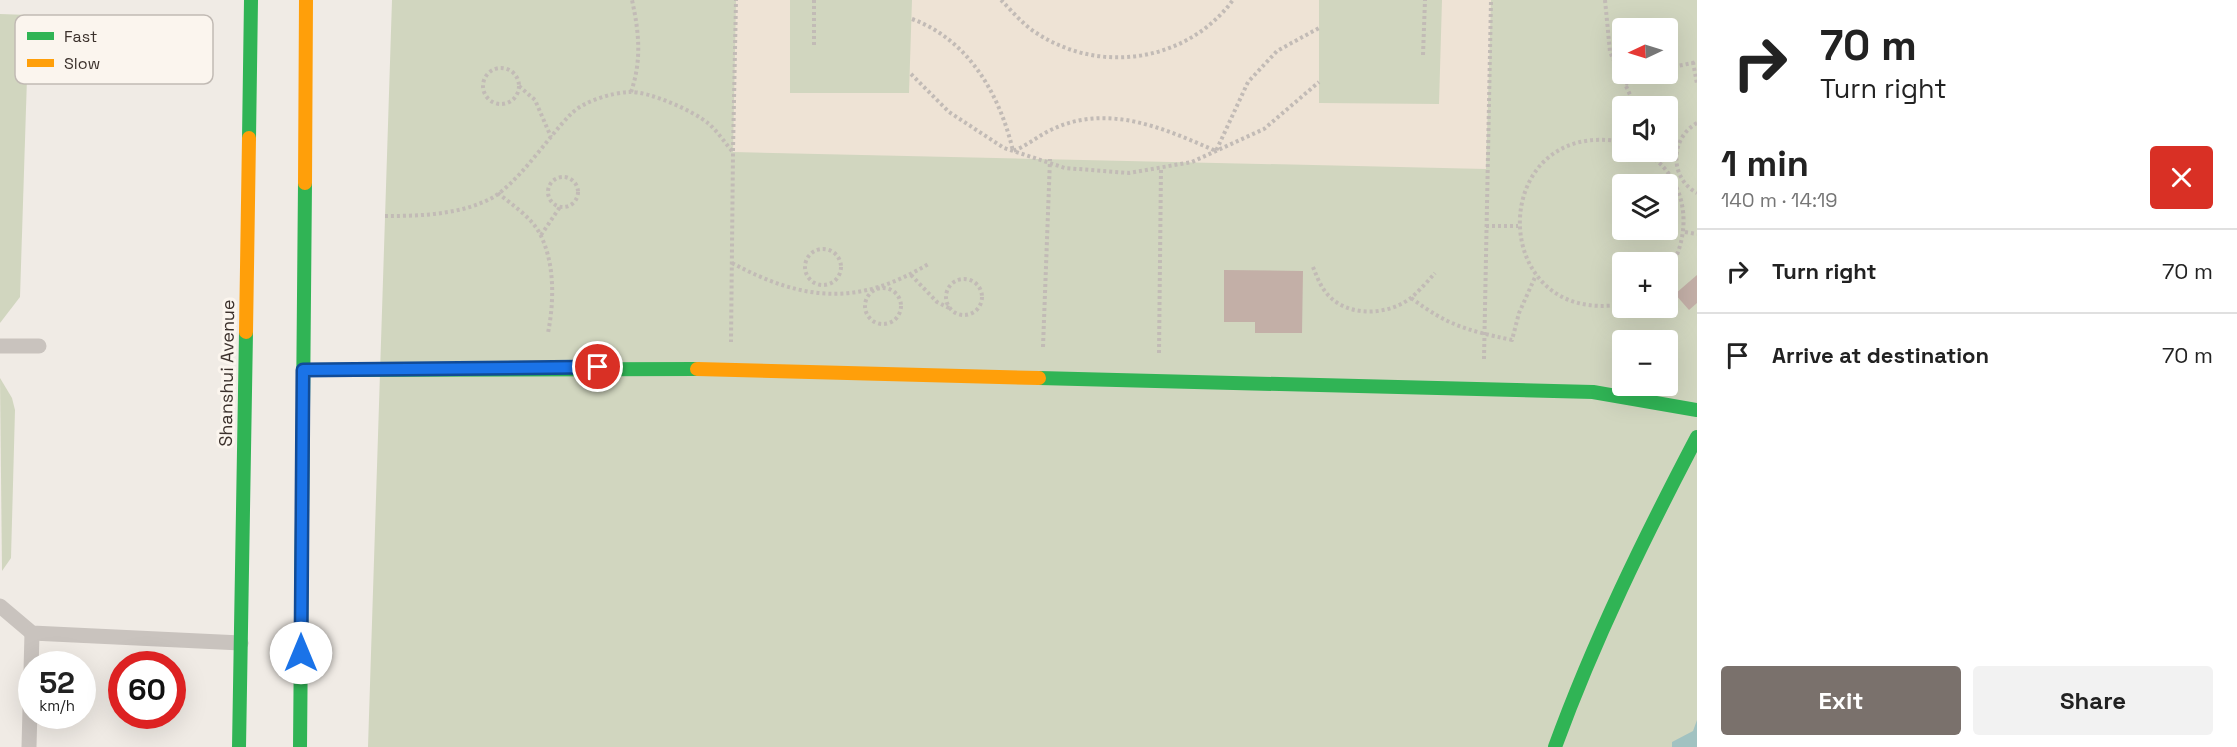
<!DOCTYPE html>
<meta charset="utf-8">
<style>
:root{--surface:#fff;--page:#f2f2f2;--text:#222;--muted:#767676;--line:#e0e0e0;--accent:#7a716c}
body{margin:0;font-family:"Space Grotesk",sans-serif;background:var(--page);color:var(--text);height:100vh;display:flex;flex-direction:column;font-size:22px;white-space:nowrap}
*{box-sizing:border-box;margin:0}
p{font-size:20px;color:var(--muted)}
.icon{flex:none;width:33px;height:33px;fill:none;stroke:currentColor;stroke-width:2;stroke-linecap:round;stroke-linejoin:round}
.map{position:relative;flex:1;overflow:hidden}
.panel{display:flex;flex-direction:column;background:var(--surface);width:540px}
.panel>*{flex:none}
.hud{background:#fff;color:var(--text);overflow:hidden}
.needle{width:39px;rotate:266deg}
.controls{position:absolute;left:1612px;top:18px;display:grid;gap:12px}
.controls a{display:grid;place-items:center;width:66px;height:66px;border-radius:6px;background:var(--surface);box-shadow:0 6px 24px #0002;font-size:30px}
.speed{position:absolute;left:18px;top:651px;display:flex;gap:12px;font-size:30px;font-weight:700;text-align:center}
.speed>*{display:grid;place-content:center;width:78px;height:78px;border-radius:50%;background:var(--surface);box-shadow:0 6px 24px #0002;line-height:1}
.speed small{font-size:15px;font-weight:400}
.speed .limit{border:9px solid #d22;background:#fff;color:#111}
.pin{position:absolute;display:grid;place-items:center;width:51px;height:51px;color:#fff;margin:-26px;border:3px solid #fff;border-radius:50%;box-shadow:0 2px 6px #0007}
.me{position:absolute;width:66px;margin:-33px;rotate:0deg;stroke-linejoin:round;filter:drop-shadow(0 0 4px #0008)}
.turn{display:flex;align-items:center;gap:21px;height:126px;padding:0 24px;font-size:27px}
.turn .icon{width:78px;height:78px;stroke-width:2.5}
.turn b{display:block;font-size:42px;line-height:51px}
.round{display:grid;place-items:center;flex:none;width:63px;height:63px;border-radius:6px;background:var(--page)}
.summary{display:flex;align-items:center;justify-content:space-between;height:102px;padding:0 24px}
h1{font-size:36px;font-weight:800;line-height:45px}
.primary-button{display:flex;gap:12px;margin-top:auto;padding:12px 24px}
.primary-button a{flex:1;height:69px;border-radius:6px;background:var(--accent);color:#fff;font-size:24px;font-weight:800;line-height:69px;text-align:center}
.primary-button a+a{background:var(--page);color:var(--text)}
ul{padding:0;list-style:none}
li{display:flex;align-items:center;gap:18px;height:84px;padding:0 24px;border-top:2px solid var(--line)}
li div{flex:1}
li b{display:block;font-size:22px}
li em{font-style:normal}
main{display:flex;flex:1;min-height:0}
.map>svg:first-child{display:block}
</style>
<main>
<div class="map">
<svg width="1697" height="747" viewBox="0 0 1697 747">
<rect width="100%" height="100%" fill="#f0ebe5"/>
<g fill="#d1d6bf" fill-rule="evenodd">
<path d="M392 0H1697V747H368ZM1623 28H1668V74H1623ZM1623 106H1668V152H1623ZM1623 184H1668V230H1623ZM1623 262H1668V308H1623ZM1623 340H1668V386H1623Z"/>
<path d="M0 14 29 15 20 297 0 323Z"/>
<path d="M0 378 12 398 15 410 11 558 2 571Z"/>
</g>
<path fill="#eee3d5" d="M736 0H790V93H909L912 0H1319V103L1439 104 1442 0H1491L1486 169 733 152Z"/>
<path fill="#a1c2c1" d="M1697 720V747H1672V742L1693 731Z"/>
<g fill="#c3afa7">
<path d="M1224 270 1303 271 1302 333H1255V322H1224Z"/>
<path d="M1697 275V303L1689 310 1675 294Z"/>
<path d="M119 666H122V699H118Z"/>
</g>
<g fill="none" stroke-linecap="round" stroke-linejoin="round">
<g stroke="#c2bbb6" stroke-width="4" stroke-dasharray="3 3" stroke-linecap="butt">
<path d="M814 0V45"/>
<path d="M1001 0C1012 11 1024 26 1038 34 1102 75 1188 61 1233 0"/>
<path d="M1605 0 1610 52 1632 99V106"/>
<path d="M912 19C969 40 1000 95 1013 151 1027 146 1039 135 1053 129 1109 103 1165 129 1216 151L1248 82 1277 51 1319 28"/>
<path d="M1423 55 1425 0"/>
<path d="M1693 62 1697 84"/>
<path d="M1668 68 1697 62"/>
<circle cx="501" cy="86" r="18"/>
<path d="M911 74 949 112 1004 148 1065 168 1129 173 1192 162 1264 129 1319 82"/>
<path d="M1625 84 1651 74"/>
<path d="M519 86 535 100 551 137"/>
<path d="M631 92C642 60 639 32 632 0"/>
<path d="M1697 123C1670 138 1669 178 1697 193"/>
<path d="M1623 142C1486 116 1485 328 1623 304"/>
<path d="M733 151 736 0"/>
<path d="M1645 152C1688 178 1694 232 1668 272"/>
<circle cx="563" cy="192" r="15"/>
<path d="M498 193C512 205 533 218 541 236 555 265 554 302 548 333"/>
<path d="M385 216C419 216 456 215 488 200 516 187 548 137 570 115 583 101 611 93 629 92 649 91 694 111 709 124 718 132 725 143 733 152L731 342"/>
<path d="M1486 226H1518"/>
<path d="M1685 232 1697 234"/>
<path d="M541 235 560 207"/>
<circle cx="823" cy="267" r="18"/>
<path d="M732 263C803 301 858 307 930 263"/>
<path d="M1313 267C1317 277 1321 288 1329 296 1350 318 1390 315 1412 297 1420 290 1428 281 1435 273"/>
<path d="M911 275 937 302 951 309"/>
<circle cx="964" cy="297" r="18"/>
<circle cx="883" cy="306" r="18"/>
<path d="M1411 298C1449 326 1466 330 1512 340L1519 313 1536 275"/>
<path d="M1043 347 1050 159"/>
<path d="M1159 353 1161 168"/>
<path d="M1484 359 1491 0"/>
</g>
<g stroke="#c9c3be" stroke-width="15">
<path d="M0 346H39"/>
<path d="M0 606 32 633 241 643"/>
<path d="M29 747 32 633"/>
</g>
<g stroke="#30b455" stroke-width="14">
<path d="M249 138 251 0"/>
<path d="M303 370 697 369"/>
<path d="M1039 378 1593 392 1697 410"/>
<path d="M239 747 246 332"/>
<path d="M300 747 305 183"/>
<path d="M1555 747C1594 640 1644 538 1697 437"/>
</g>
<g stroke="#ff9f0a" stroke-width="14">
<path d="M305 183 306 0"/>
<path d="M246 332 249 138"/>
<path d="M697 369 1039 378"/>
</g>
</g>
<g fill="none" stroke-linecap="round" stroke-linejoin="round">
<g stroke="#114b97" stroke-width="15">
<path id="route" d="M301 653 303 370 598 367"/>
</g>
<use href="#route" stroke="#1a73e8" stroke-width="10"/>
</g>
<g text-anchor="middle" stroke-width="6" stroke-linejoin="round" paint-order="stroke">
<g font-size="18" fill="#3b302b" stroke="#fbf5ee">
<text transform="translate(227 373) rotate(-89)" y="6">Shanshui Avenue</text>
</g>
</g>
<rect x="15" y="15" width="198" height="69" rx="9" fill="#fbf5ee" stroke="#c1bab4" stroke-width="1.5"/>
<rect x="27" y="32" width="27" height="8" fill="#30b455"/>
<rect x="27" y="59" width="27" height="8" fill="#ff9f0a"/>
<g font-size="16" fill="#3b302b">
<text x="64" y="42">Fast</text>
<text x="64" y="69">Slow</text>
</g>
</svg>
<div class="controls">
<a><svg class="needle" viewBox="-14 -14 28 28"><path d="M0-13l5 13h-10z" fill="#e53935"/><path d="M0 13l5-13h-10z" fill="#767676"/></svg></a>
<a><svg class="icon" aria-label="sound" viewBox="0 0 24 24"><path d="M4 9h4l5-4v14l-5-4H4zM17 9q2 3 0 6"/></svg></a>
<a><svg class="icon" aria-label="layers" viewBox="0 0 24 24"><path d="M12 4l9 5-9 5-9-5zM3 14l9 5 9-5"/></svg></a>
<a>+</a>
<a>−</a>
</div>
<div class="speed"><div>52<small>km/h</small></div><div class="limit">60</div></div>
<div class="pin" style="left:598px;top:367px;background:#d93025"><svg class="icon" aria-label="arrive" viewBox="0 0 24 24"><path d="M6 21V4h12l-3 4 3 4H6"/></svg></div>
<svg class="me" style="left:301px;top:653px" viewBox="-20 -20 40 40"><circle r="19" fill="#fff"/><path d="M0-13L10 11 0 6-10 11z" fill="#1a73e8"/></svg>
</div>
<section class="panel">
<div class="hud">
<div class="turn"><svg class="icon" aria-label="right" viewBox="0 0 24 24"><path d="M7 20v-9h11M14 6l5 5-5 5"/></svg><div><b>70 m</b>Turn right</div></div>
</div>
<div class="summary"><div><h1>1 min</h1><p>140 m · 14:19</p></div><a class="round" style="background:#d93025;color:#fff"><svg class="icon" aria-label="close" viewBox="0 0 24 24"><path d="M6 6l12 12M18 6L6 18"/></svg></a></div>
<ul>
<li><svg class="icon" aria-label="right" viewBox="0 0 24 24"><path d="M7 20v-9h11M14 6l5 5-5 5"/></svg><div><b>Turn right</b></div><em>70 m</em></li>
<li><svg class="icon" aria-label="arrive" viewBox="0 0 24 24"><path d="M6 21V4h12l-3 4 3 4H6"/></svg><div><b>Arrive at destination</b></div><em>70 m</em></li>
</ul>
<div class="primary-button"><a>Exit</a><a>Share</a></div>
</section>
</main>
